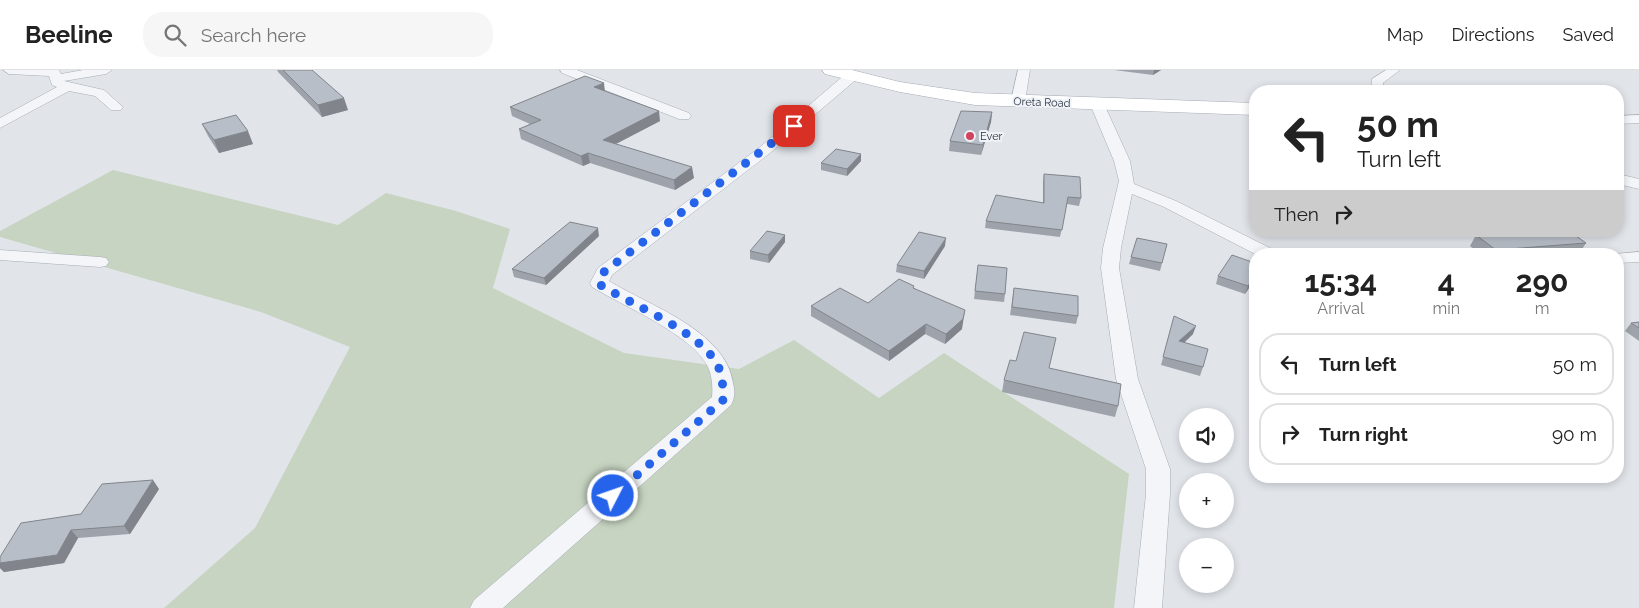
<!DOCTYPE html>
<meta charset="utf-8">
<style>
:root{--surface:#fff;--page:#f6f6f6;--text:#222;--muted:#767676;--line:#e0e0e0}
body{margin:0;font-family:Raleway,sans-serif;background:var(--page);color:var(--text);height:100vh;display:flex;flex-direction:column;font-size:19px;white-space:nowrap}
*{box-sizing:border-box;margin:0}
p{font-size:16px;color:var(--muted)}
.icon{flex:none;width:28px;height:28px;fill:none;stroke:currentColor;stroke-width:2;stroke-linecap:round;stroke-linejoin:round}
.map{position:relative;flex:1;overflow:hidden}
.details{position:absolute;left:1249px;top:178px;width:375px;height:235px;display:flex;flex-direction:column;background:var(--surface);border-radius:20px;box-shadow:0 2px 8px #0003}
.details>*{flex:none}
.guide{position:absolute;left:1249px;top:15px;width:375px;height:152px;border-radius:20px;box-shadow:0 2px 8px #0003;background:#fff;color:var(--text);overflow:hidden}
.buttons{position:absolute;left:1179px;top:338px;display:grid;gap:10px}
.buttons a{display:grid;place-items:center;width:55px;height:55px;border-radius:50%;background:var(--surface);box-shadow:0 2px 8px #0003;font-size:25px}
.pin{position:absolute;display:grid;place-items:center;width:42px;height:42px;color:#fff;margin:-21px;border-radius:10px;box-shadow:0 2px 8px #0006}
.me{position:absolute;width:55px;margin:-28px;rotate:49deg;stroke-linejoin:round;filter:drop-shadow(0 0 4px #0008)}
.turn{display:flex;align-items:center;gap:18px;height:105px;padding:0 25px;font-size:22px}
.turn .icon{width:65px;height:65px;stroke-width:2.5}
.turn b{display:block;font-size:35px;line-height:42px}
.then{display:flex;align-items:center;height:48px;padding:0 25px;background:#0003;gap:10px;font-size:19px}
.eta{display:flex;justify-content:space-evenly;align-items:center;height:85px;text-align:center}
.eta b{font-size:30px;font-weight:700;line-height:35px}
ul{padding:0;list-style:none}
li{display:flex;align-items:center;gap:15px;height:62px;margin:0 10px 8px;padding:0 15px;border:2px solid var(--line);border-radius:20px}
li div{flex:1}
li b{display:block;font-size:19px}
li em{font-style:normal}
header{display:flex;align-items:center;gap:30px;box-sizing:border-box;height:70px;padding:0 25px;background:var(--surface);border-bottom:1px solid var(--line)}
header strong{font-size:24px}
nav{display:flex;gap:28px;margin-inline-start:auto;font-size:18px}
.search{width:350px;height:45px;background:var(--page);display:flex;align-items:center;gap:12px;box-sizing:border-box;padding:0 18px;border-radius:20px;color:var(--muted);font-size:19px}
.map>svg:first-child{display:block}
</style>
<header>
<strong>Beeline</strong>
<div class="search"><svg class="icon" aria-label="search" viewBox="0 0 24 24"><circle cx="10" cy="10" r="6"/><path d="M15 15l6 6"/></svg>Search here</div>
<nav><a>Map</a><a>Directions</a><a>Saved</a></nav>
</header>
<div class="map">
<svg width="1639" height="538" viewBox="0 0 1639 538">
<rect width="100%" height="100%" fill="#e1e5ea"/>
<path fill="#c7d4c1" d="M113 100 338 155 386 123 456 141 510 159 493 218 624 283 739 299 794 270 879 328 944 283 1129 404 1114 538H164L255 458 350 277 261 242 0 167V161Z"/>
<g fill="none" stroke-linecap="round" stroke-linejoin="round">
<g stroke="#a6acb4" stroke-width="1">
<g id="street">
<path d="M3 0H59L61 4 83 0H112L106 4 64 11 104 20 123 37 121 40H111L95 26 69 21 0 58V48L57 17 52 15 49 6 9 4Z"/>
<path d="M560 0H577L689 43 691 46 689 49H679L562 3Z"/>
<path d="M1018 0H1030L1025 31 1018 35 1011 31Z"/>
<path d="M1386 0H1400L1383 13V21H1371L1372 9Z"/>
<path d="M853 1 859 5 858 8 770 83 612 205 609 211C648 235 726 261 733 313 735 321 735 328 731 335L503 538H470L474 530 712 327C713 317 712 306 708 297 693 265 623 236 592 217L590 213 598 198 760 77 848 2Z"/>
<path d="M1097 30 1104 34 1130 91 1134 114 1176 131 1274 180 1277 184H1255L1164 137 1132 124 1121 178 1119 198 1138 309 1170 399V424L1162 538H1134L1146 424V399L1116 309 1101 198 1103 178 1119 111 1114 91 1090 34Z"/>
<path d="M1639 45V53L1618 54V46Z"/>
<path d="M1618 104 1639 109V119L1618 114Z"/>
<path d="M0 180 100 187 106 188 109 192 106 196 100 197 0 190Z"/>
<path d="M1639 182V192L1618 193V184H1614Z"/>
</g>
</g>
<g stroke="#a6acb4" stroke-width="1">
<path id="secondary" d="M822 0H852L900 12 975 23 1255 33V45L975 35 900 22 825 4Z"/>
</g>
<use href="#street" fill="#f3f5f8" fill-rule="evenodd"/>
<use href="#secondary" fill="#fff" fill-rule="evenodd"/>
</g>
<g fill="#9ea3ab">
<path d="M277 0H312L348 40 322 47 278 2Z"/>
<path d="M1114 0H1161L1153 5Z"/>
<path d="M605 21 660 51 616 74 694 108 675 120 590 93 583 96 521 69 519 59 530 54 512 46 510 37Z"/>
<path d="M992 42 991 52 981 85 949 81 950 71Z"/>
<path d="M202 54 253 74 219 83 208 66Z"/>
<path d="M861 91 847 106 821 100V93Z"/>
<path d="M1044 104 1081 128 1079 136 1067 134 1060 167 985 158 986 151 1043 133V111Z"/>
<path d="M785 165V172L769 193 750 189V181Z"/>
<path d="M1476 165 1586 173 1579 184H1480L1470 176Z"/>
<path d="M599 166 546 215 514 207 512 199Z"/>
<path d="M1137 168 1167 174 1160 201 1129 194Z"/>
<path d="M945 176 924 209 896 202 897 195Z"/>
<path d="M978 195 1005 224 1004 232 974 229Z"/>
<path d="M1218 206 1255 209 1245 224 1216 214Z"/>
<path d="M914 218 962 259 945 274 925 264 889 291 811 246V236L868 233Z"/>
<path d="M1014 218 1078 246 1076 254 1010 245Z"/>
<path d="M1639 252V271L1625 261 1631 253Z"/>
<path d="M1172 254 1193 264 1184 273 1203 297 1200 306 1161 295Z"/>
<path d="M1016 291 1049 298 1118 336 1115 347 1002 322 1004 310Z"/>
<path d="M159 419 130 464 78 468 64 493 4 502 0 498V487L81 444Z"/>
</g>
<g fill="#81858b">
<path d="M1154 0H1161L1153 5Z"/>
<path d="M604 13 605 22 594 17Z"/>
<path d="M344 28 348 40 322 47 318 35Z"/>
<path d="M659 41 660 51 604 80 603 70Z"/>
<path d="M992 42 991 52 981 85 983 75Z"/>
<path d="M248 61 253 74 219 83 214 70Z"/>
<path d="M588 83 590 93 583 96 581 86Z"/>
<path d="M861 84V91L847 106V99Z"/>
<path d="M692 97 694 108 675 120 674 110Z"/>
<path d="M598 158 599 166 546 215 544 208Z"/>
<path d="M785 165V172L769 193 768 185Z"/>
<path d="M946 168 945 176 924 209V201Z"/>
<path d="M1255 206V209L1245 224 1248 216Z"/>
<path d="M965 240 962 259 945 274 946 264Z"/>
<path d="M926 254 925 264 889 291V281Z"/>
<path d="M1196 256 1193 264 1176 280 1179 271Z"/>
<path d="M153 410 159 419 130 464 124 456Z"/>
<path d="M71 460 78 468 64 493 4 502 0 498V493Z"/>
</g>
<g fill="#b8bec7" stroke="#81858b">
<path d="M283 0H312L344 28 318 35Z"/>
<path d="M585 6 604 13 594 17 659 41 603 70 692 97 674 110 588 83 581 86 519 59 541 50 510 37Z"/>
<path d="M961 41 992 42 983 75 950 71Z"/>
<path d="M236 45 248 61 214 70 202 54Z"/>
<path d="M836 79 861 84 847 99 821 93Z"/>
<path d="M1044 104 1080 107 1081 128 1068 127 1062 160 986 151 996 125 1044 133Z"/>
<path d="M570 152 598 158 544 208 512 199Z"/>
<path d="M767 161 785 165 768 185 750 181Z"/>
<path d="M1520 161H1569L1586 173 1496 180 1476 165Z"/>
<path d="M919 162 946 168 924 201 897 195Z"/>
<path d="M1137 168 1167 174 1162 193 1131 187Z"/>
<path d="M1232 185 1255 193V206L1248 216 1218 206Z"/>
<path d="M978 195 1007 198 1005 224 975 221Z"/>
<path d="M899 209 914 216 913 218 965 240 963 249 946 264 926 254 889 281 811 236 840 218 868 233Z"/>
<path d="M1014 218 1078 226V246L1012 237Z"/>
<path d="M1174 246 1196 256 1179 271 1208 279 1203 297 1163 287Z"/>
<path d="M1639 252V258L1631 253Z"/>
<path d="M1024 262 1056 268 1049 298 1121 314 1118 336 1004 310 1010 290 1016 291Z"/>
<path d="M153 410 124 456 71 460 57 485 0 493V487L21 453 81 444 102 414Z"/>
</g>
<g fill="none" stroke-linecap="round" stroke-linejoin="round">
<path stroke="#2563eb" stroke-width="9" stroke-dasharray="0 16.2" d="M613 426 723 330C723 318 723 307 718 296 701 261 631 235 599 214L604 202 794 56"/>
</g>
<circle fill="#d1435f" stroke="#f0f3f7" stroke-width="2" cx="970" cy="66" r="5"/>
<g text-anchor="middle" stroke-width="4" stroke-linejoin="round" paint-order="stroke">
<g font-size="11" fill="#293342" stroke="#f0f3f7">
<text transform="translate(1042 32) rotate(2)" y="4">Oreta Road</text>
</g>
<g font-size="11" fill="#293342" stroke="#f0f3f7" text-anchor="start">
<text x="980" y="70">Ever</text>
</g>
</g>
</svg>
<div class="buttons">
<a><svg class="icon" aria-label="sound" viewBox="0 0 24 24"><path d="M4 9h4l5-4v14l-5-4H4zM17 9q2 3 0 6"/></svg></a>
<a>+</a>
<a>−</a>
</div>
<div class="pin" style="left:794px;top:56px;background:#d93025"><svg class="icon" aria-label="arrive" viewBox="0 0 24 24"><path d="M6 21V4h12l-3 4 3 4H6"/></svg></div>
<svg class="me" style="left:613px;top:426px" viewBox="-20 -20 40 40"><circle r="17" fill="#2563eb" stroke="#fff" stroke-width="3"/><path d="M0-11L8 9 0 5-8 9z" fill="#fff"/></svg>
<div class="guide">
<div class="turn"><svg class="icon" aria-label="left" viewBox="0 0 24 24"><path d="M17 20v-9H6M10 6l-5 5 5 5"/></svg><div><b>50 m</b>Turn left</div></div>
<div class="then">Then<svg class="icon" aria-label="right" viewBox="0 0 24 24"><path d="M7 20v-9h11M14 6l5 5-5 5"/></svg></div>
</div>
<section class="details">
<div class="eta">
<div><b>15:34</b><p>Arrival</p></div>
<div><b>4</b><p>min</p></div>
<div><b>290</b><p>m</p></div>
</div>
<ul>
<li><svg class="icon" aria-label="left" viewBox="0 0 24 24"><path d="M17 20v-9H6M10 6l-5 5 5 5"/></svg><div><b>Turn left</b></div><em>50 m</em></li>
<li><svg class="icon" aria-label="right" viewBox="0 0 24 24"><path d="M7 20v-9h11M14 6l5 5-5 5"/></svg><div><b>Turn right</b></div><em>90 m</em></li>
</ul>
</section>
</div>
